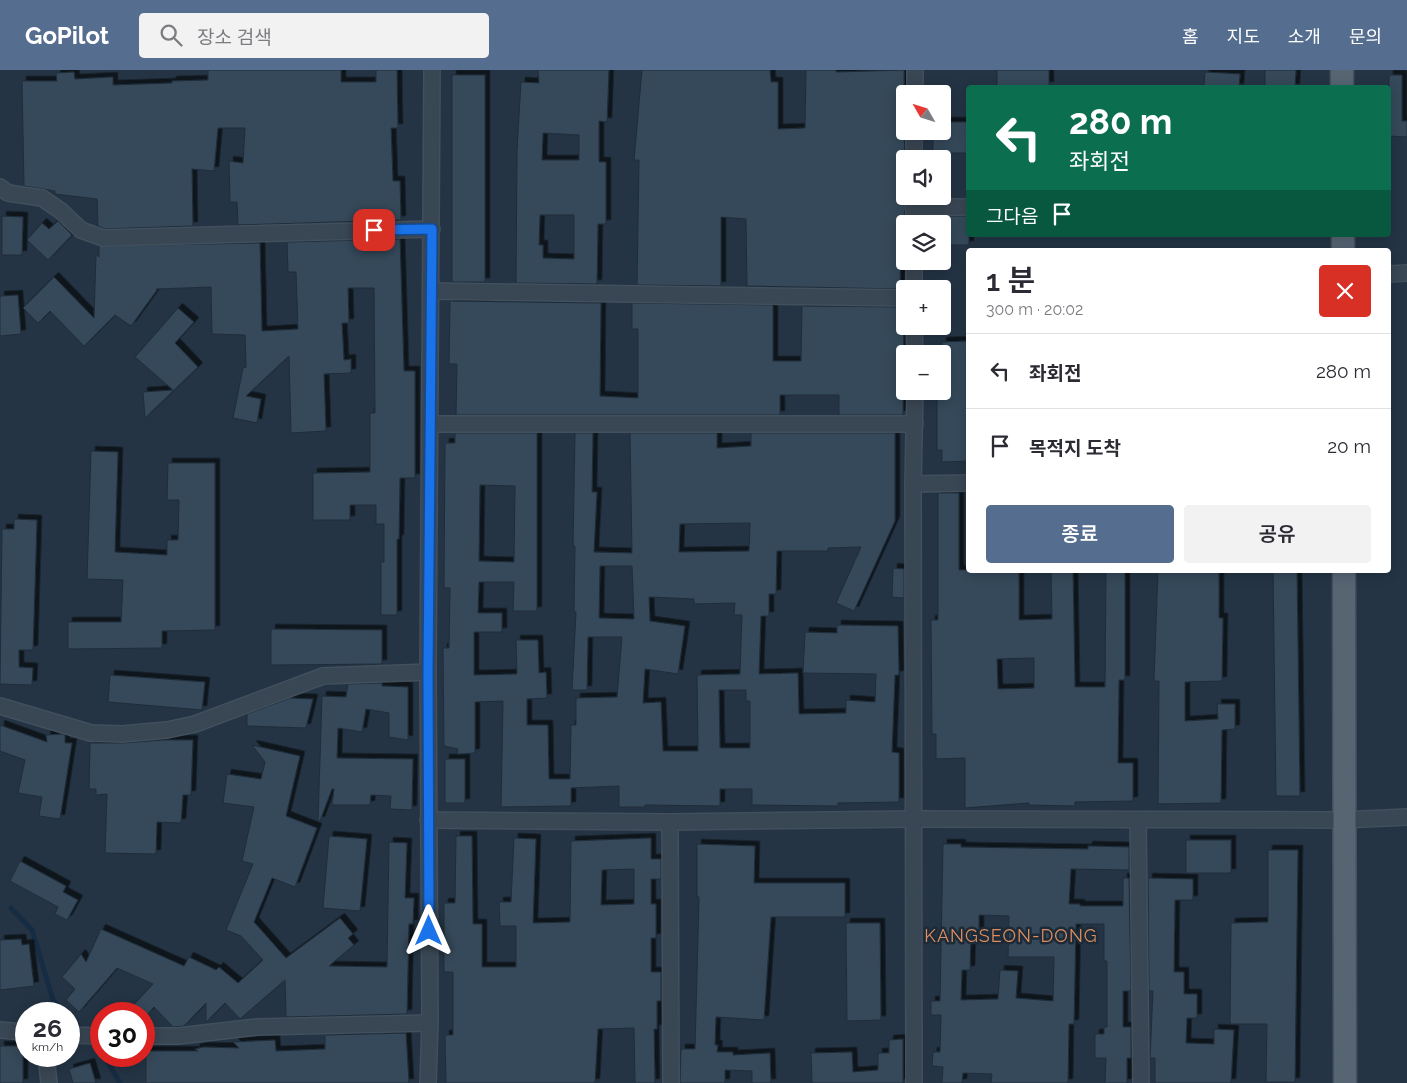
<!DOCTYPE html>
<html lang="ko">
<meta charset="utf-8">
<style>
:root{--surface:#fff;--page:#f2f2f3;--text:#2b2b33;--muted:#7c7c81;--line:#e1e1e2;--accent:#556e8f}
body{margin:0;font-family:Raleway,"Noto Sans KR",sans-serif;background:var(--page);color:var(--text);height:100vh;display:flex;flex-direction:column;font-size:19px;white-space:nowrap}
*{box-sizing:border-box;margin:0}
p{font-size:16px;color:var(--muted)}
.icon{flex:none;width:28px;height:28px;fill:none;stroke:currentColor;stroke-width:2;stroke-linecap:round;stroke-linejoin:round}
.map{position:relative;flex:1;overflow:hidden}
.drawer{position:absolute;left:966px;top:178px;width:425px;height:325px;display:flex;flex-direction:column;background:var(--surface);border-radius:5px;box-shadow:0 2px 12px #0003}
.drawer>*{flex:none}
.guide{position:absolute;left:966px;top:15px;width:425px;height:152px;border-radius:5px;box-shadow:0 2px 12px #0003;background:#0b6e4f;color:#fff;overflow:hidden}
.needle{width:32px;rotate:309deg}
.tools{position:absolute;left:896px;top:15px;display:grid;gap:10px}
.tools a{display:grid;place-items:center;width:55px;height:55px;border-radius:5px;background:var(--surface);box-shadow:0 2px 12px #0003;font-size:25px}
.speed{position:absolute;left:15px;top:932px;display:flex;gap:10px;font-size:25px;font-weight:700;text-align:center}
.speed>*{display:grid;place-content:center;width:65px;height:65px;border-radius:50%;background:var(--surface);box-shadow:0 2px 12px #0003;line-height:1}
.speed small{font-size:12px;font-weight:400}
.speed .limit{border:8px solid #d22;background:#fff;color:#111}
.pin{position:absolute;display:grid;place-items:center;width:42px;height:42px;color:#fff;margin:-21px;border-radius:10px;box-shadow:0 2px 8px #0006}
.me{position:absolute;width:55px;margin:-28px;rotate:0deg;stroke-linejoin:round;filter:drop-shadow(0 0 4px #0008)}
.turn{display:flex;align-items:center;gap:18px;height:105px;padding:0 20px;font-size:22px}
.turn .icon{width:65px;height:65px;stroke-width:2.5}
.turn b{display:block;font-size:35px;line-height:42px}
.then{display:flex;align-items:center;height:48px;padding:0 20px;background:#0003;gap:10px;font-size:19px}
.round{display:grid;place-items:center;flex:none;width:52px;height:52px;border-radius:5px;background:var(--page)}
.head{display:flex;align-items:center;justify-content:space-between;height:85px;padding:0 20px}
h1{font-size:30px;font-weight:600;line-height:38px}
.cta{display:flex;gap:10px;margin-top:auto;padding:10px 20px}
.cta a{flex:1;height:58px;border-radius:5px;background:var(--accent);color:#fff;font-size:20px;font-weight:600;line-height:58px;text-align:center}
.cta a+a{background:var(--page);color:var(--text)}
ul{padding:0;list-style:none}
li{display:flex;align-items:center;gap:15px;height:75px;padding:0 20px;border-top:1px solid var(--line)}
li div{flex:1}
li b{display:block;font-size:19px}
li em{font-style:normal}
header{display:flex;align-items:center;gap:30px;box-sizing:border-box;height:70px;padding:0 25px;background:var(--accent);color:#fff}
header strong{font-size:24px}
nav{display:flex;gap:28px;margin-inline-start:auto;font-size:18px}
.search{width:350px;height:45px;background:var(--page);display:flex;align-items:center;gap:12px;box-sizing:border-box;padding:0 18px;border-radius:5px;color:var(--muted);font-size:19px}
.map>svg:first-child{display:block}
</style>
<header>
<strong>GoPilot</strong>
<div class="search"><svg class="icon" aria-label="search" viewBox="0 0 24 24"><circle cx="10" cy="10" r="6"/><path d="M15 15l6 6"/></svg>장소 검색</div>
<nav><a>홈</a><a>지도</a><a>소개</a><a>문의</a></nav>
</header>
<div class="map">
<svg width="1407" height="1013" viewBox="0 0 1407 1013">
<defs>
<filter id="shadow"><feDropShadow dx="4.5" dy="-4.5" stdDeviation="0" flood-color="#0009"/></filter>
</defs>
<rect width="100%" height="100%" fill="#243444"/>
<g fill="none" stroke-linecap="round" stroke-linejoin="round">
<g stroke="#162c43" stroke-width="5">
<path d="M11 838 32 860 53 930 66 944"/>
<path d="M69 947 84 963"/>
<path d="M90 969 101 982"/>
<path d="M104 986 120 1013"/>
</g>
</g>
<g fill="#36485a" stroke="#1f2d3a" fill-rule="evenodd" filter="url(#shadow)">
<path d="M208 0H341V12H376V0H397L398 58H391L393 111H400L401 150 238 155 237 132H230L229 91 243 93 245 58H218L214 101 192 99 193 156 105 159 98 156 97 129 55 124V121L24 116 22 11H57L56 3 74 2 75 9 113 7V15L172 13V11L208 10Z"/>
<path d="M538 0H609L607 52 599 51V92H606V154H598L597 214 516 213 517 80 521 12 539 13ZM543 63 579 65V90H542ZM540 145H574V189L543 188V175H539Z"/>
<path d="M642 0H770L771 12H778V59L805 58 806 0H836V2L904 0 905 164H901L900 219 747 216 746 149 721 147V216L637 215 639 90H634Z"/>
<rect x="997" y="0" width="52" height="16"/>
<path d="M1265 0H1296L1295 18H1265Z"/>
<path d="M1205 2 1240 4 1239 18 1204 17Z"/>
<rect x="452" y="5" width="33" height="207"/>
<path d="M1389 5H1402V51H1407V67L1389 66Z"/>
<path d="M942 52H969V83H933V61H942Z"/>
<path d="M2 146 23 147 22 185H2Z"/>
<rect x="942" y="146" width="27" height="29"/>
<path d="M58 151 72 165 48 190 27 170 42 153 49 159Z"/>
<path d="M400 169 404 301H415V408H400L399 469H397V545H381V492H384V454H376V435H350V450H313V403L370 402V343H375L374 218H348L349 253H342L344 290 351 289V303L324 304 326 361 291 363 289 286 246 326 261 329 257 353 233 348 243 298 246 297 245 265 212 264 211 217 156 219 157 220 131 256 115 245 84 276 50 241 38 253 23 238 54 207 94 248 96 184 99 187V176L260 173 262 261 298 259 296 202H288L287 172Z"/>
<path d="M18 225 21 264 0 266V226Z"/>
<path d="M450 231 601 233 600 326 638 328V259H632V233L773 235V291H801L802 236 904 237 903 345H839V325H780V345H456L457 294H449Z"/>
<path d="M178 238 194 252 175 273 198 297 145 348 143 322 173 320 135 287Z"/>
<path d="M969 271V391L942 392V380H937V321H942V272Z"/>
<path d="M455 363H537V541H513L514 512H479L478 543H502V562H474V605L517 604 516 570H538L539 603 546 602 547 628 527 629V655H548L549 709H570L571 655H576V628L617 627 622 567H588L587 620H572L576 542H574L575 476H573L575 363H593L592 422H597L594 482 632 483 630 363H717V378L751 376V363H895V451L854 541 836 533 861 477 828 478V481H777L776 524H769V546H761L759 604 798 603 799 644 846 643V630L875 632 876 604 803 603 805 562 837 563V555L898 556 899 605H895L892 682 899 683V732L838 733V736L752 735V719H720V736L645 735V737H619V716L571 718V736L501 737 503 631 475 632V683L457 684 458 679 444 676 443 578H449L450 518H444L445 373H455ZM480 415 515 416 514 492 479 491ZM750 453 749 481 679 482 680 454ZM600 496H632L634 549 599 548ZM649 527 694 529V534L735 533 734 545H742L740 604 697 605 698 681H663L661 632 643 633 645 599 678 604 685 556 650 551ZM719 620H746V631H750V678H720Z"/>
<path d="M91 381 118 382 115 482 167 485V470H178L179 430H167L168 393H215V560L162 561V578L68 579V552H121L123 510 87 509Z"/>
<path d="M938 423H959V500H1019V550L1052 549 1051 500H1073L1075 617H1105L1106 500H1125V610H1119L1118 693H1133V731L1075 732V736L1029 735V733L965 738V688L936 689V664H932L931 550H938ZM1034 588V618L998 619 997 589Z"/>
<path d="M14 449 37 450 33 580H19V597L33 598 32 615 0 614 2 459H14Z"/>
<path d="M893 498 904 499V528L892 527Z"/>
<path d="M1158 500H1219V548H1223L1222 611 1185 612V651L1218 649 1217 634H1235V659L1222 660 1221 733 1158 734 1159 611H1154Z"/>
<path d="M1273 500H1297L1300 726H1276Z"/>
<path d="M271 559 382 560V594L271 595Z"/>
<path d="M110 605 205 612 202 640 108 632Z"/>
<path d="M382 613V616L408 617V670L389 667V643L366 639 362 662 338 658 337 688 413 689 412 740 390 739 391 726 371 725 370 735H332L334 719H332L320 751H318L322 626 346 627 348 614Z"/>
<path d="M290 628 313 629 306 658 247 656V644Z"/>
<path d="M0 655 47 672 46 665 62 664 65 665V673H72L60 749 39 746 42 727 18 723 25 690 0 681Z"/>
<path d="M163 670H193L191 725H183L181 753 157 752 156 784 105 783 107 724 96 725V719H89L90 673H123Z"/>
<path d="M252 675 300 686 286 746 317 758 295 817 272 808 254 852 286 888 340 848 353 864 348 868 354 875 329 896 387 897 389 772 407 773 405 828H414L413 854H409L407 944 286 947 285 910 240 949 225 933 206 952V933L184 956 173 957 154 937 148 944H125L153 914 117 898 79 942 66 930 75 919 62 907 81 884 86 892 101 859 184 896 189 887 216 900 219 897 238 913 263 890 241 866 226 860 253 794 242 791 254 737 223 733 227 704 261 709 265 692Z"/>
<rect x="445" y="689" width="20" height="44"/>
<path d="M329 766 367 769 360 841 323 838Z"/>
<path d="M456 766H472L473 854H482V897H516V856H500L499 832H511L514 768 536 769 533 853 570 852 571 771 651 768V789H661V809H651V834H656V868H651V902H661V931H657V959H654L655 1013H635L634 958 598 959 595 1013H446L445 965H453V902H444V833H455ZM634 799V834L601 835 602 800Z"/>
<rect x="1186" y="770" width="45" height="33"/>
<path d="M697 774 755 776 754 813H845V847H771L764 950 716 947 715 975H718L717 982H733V985L770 983 771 1013H752V1001L725 1000V1013H680L681 979H695L699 827H697Z"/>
<path d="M943 774H961V777L1088 779V776L1129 777V800L1071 799 1069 834H1080V836H1123V808H1129L1131 921H1123V957H1131V988H1127V1013H1105L1106 988H1095V964H1104V957H1107V891H1104V854H1076L1074 954H1069L1068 1013H991L992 1004 963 1003 962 1013H942L943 997 932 996 933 982H940L941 945H931V931H940ZM979 845 1009 846 1008 887H1054L1053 931 1016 928 1018 901 1000 900 998 929 961 930 962 900H970L971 866H979Z"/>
<path d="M1268 780H1298L1295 1012H1266L1267 954H1230L1231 853 1268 852Z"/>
<path d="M20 791 66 816 63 822 78 830 67 850 55 844 58 837 10 811Z"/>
<path d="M1148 808 1193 809V830H1175L1174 902H1184V924H1197V948H1187L1186 973 1214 974V959L1234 960 1231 1013H1155V988H1150L1153 921H1149Z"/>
<path d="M846 853H880L881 950 847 951Z"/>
<path d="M21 869 22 875 29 874 34 916 0 920V870Z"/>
<path d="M406 963 409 1013H146V981H198L195 979 204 977 239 978 233 972 275 970 276 981 325 979V965Z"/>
<path d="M903 969V1013H812L811 983 852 982 853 1002 878 1000V983H889V970Z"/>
<rect x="0" y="976" width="23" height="37"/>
<path d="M90 993 96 1013H73L69 999Z"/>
</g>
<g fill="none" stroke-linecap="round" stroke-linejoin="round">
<g stroke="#424f5c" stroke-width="18">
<g id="minor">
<path d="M915 24V0"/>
<path d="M914 89V61"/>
<path d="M0 117 8 123 42 128 61 141 81 160 103 168 432 159"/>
<path d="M914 126V154"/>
<path d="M913 137H969"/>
<path d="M914 191V219"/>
<path d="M1389 204 1407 203"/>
<path d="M432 221 905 228"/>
<path d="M914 256 915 284"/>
<path d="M431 354H915"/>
<path d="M913 414 969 413"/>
<path d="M0 636 91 663 122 664 167 660 195 654 323 606 428 602"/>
<path d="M428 750 670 752 915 749 1343 750 1407 747"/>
<path d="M1138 750 1141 1013"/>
<path d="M670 752 671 1013"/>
<path d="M0 960 26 962"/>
<path d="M69 965 101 966"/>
<path d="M144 966H178L257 957 430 953"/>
<path d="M46 986 49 1013"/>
<path d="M428 1013 430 953 428 602 432 0"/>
<path d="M914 1013 913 414 915 321"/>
</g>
</g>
<g stroke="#424f5c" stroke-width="25">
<g id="primary">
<path d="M1342 0V18"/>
<path d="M1343 165V180"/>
<path d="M1344 500 1345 1013"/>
</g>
</g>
<use href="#minor" stroke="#394653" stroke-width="15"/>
<use href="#primary" stroke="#576573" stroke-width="22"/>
</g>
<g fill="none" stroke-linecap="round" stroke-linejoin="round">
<g stroke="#114b97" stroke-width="12">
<path id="route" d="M374 160 432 159 428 602 429 861"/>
</g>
<use href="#route" stroke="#1a73e8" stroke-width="9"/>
</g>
<g text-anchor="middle" stroke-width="5" stroke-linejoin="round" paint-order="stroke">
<g font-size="18" letter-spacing="1" fill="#de8d60" stroke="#1d2b38">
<text x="1011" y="872">KANGSEON-DONG</text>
</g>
</g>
</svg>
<div class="tools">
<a><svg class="needle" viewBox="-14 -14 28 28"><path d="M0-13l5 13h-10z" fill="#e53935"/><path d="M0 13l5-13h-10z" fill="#7c7c81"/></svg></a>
<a><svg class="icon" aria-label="sound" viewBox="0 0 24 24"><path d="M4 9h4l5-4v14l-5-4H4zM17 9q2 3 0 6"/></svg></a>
<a><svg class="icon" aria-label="layers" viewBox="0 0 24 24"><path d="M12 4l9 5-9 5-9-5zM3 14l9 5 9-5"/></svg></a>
<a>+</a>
<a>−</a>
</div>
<div class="speed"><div>26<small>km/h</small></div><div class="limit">30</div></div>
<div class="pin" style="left:374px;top:160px;background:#d93025"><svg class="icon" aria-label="arrive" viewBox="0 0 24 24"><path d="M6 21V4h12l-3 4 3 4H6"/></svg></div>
<svg class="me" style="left:429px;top:861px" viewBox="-20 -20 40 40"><path d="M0-17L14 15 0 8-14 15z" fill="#1a73e8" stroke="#fff" stroke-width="4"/></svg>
<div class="guide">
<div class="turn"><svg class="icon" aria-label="left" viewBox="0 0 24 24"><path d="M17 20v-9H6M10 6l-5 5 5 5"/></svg><div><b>280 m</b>좌회전</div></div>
<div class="then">그다음<svg class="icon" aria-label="arrive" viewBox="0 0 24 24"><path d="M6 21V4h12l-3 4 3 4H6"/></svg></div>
</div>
<section class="drawer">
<div class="head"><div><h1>1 분</h1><p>300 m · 20:02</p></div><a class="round" style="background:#d93025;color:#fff"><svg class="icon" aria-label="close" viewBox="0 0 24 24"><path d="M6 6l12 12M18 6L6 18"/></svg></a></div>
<ul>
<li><svg class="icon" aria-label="left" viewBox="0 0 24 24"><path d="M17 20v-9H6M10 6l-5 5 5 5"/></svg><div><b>좌회전</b></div><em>280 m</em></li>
<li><svg class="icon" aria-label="arrive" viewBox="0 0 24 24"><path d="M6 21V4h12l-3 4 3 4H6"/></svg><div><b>목적지 도착</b></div><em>20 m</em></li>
</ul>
<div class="cta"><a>종료</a><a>공유</a></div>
</section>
</div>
